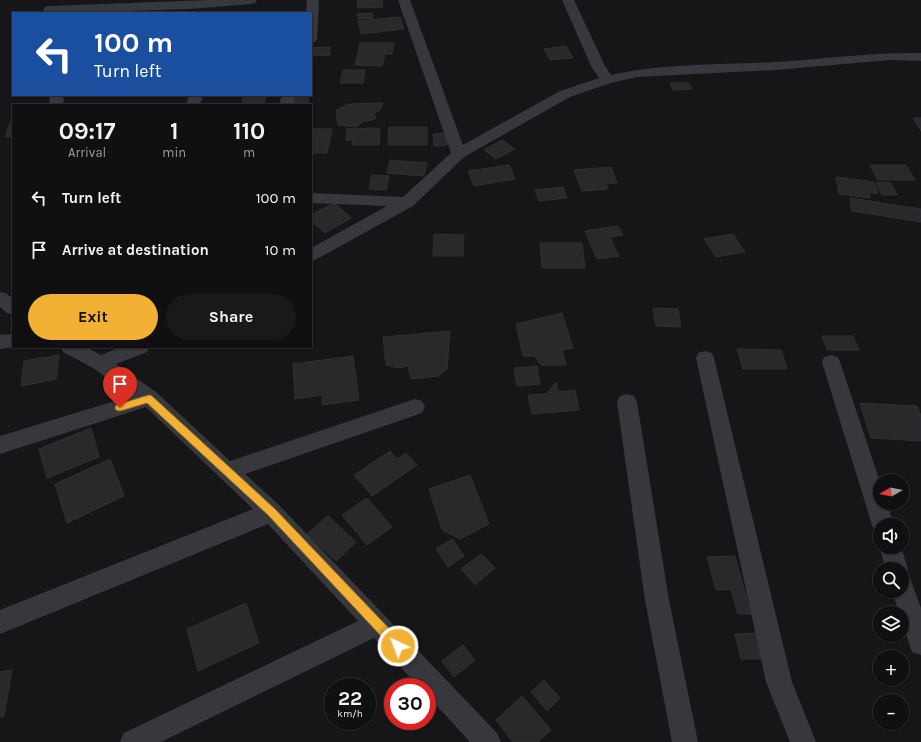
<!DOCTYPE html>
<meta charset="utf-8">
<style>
:root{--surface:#101012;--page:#19191b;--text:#f1f3f6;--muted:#9c9d9f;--line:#303032;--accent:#f2b134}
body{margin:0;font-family:Karla,sans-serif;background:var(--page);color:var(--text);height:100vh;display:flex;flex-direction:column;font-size:15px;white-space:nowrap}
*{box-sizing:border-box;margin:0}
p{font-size:13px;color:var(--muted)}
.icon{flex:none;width:22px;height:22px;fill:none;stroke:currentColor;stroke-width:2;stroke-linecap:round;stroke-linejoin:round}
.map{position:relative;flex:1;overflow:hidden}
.side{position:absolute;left:12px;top:104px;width:300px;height:244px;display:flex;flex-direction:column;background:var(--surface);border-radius:0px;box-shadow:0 1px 3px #0004,0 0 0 1px var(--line)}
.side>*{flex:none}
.guide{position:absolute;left:12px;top:12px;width:300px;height:84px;border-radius:0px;box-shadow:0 1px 3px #0004,0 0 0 1px var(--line);background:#1a4fa0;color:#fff;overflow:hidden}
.needle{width:26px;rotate:261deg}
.buttons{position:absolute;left:873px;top:474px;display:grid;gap:8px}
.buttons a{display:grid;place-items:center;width:36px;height:36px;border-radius:50%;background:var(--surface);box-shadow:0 1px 3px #0004,0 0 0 1px var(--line);font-size:20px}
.speed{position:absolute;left:324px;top:678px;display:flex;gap:8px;font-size:20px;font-weight:700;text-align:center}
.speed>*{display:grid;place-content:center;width:52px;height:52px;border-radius:50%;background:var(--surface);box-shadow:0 1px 3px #0004,0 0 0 1px var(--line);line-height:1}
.speed small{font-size:10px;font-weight:400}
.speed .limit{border:6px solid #d22;background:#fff;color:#111}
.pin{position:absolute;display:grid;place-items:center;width:34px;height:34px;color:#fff;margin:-41px -17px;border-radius:50% 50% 50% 0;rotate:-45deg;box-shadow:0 0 4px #0007}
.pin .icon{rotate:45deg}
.me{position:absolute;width:44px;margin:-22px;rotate:317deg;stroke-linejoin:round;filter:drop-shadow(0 0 3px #0008)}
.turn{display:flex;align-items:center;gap:14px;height:84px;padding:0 16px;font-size:18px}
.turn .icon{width:52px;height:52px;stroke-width:2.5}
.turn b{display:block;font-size:28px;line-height:34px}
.eta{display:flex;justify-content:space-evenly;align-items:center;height:68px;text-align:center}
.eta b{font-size:24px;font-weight:700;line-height:28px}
.action{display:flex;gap:8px;margin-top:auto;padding:8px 16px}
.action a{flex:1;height:46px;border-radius:24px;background:var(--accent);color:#111;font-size:16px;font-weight:700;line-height:46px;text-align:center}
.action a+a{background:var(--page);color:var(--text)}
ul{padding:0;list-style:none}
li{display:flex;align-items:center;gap:12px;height:52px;padding:0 16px}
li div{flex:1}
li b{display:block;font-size:15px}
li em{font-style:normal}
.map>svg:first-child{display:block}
</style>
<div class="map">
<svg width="921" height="742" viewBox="0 0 921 742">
<rect width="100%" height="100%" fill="#161618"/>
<g fill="#29292c" stroke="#303034">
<path d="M357 0H382L383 7 358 8Z"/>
<path d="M372 13 373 18 358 19 357 14Z"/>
<path d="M400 17 404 29 361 34 358 21Z"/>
<path d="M360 43H394L392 54H385L382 66 355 65Z"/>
<path d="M566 46 573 58 550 60 544 49Z"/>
<path d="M330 47V55L311 56V48Z"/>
<path d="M343 70H365L363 83H340Z"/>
<path d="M670 83H689L692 89 673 90Z"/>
<path d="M244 95H266L264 105H241Z"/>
<path d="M293 95H309L308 104 292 105Z"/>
<path d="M383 103 380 110 374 113 376 119 362 122 357 127 338 125 336 110 349 104Z"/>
<path d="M913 118H921V131Z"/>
<path d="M11 121H13V137H5Z"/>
<path d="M389 127H427V145H388Z"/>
<path d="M380 128 379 145H352L353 140H346L347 129Z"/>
<path d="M311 129H332L327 153H311Z"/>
<path d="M446 133 447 145 434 146 433 134Z"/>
<path d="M502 140 515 149 496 159 484 150Z"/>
<path d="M390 160 427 163 424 176 387 173Z"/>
<path d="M509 165 515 179 474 186 468 171Z"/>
<path d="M870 165H906L915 180H878Z"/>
<path d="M611 167 617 183 606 184 608 189 582 191 574 170Z"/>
<path d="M372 175 389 176 386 190 369 189Z"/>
<path d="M836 177 867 181 870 198 839 194Z"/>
<path d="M868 182H874L878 193H871Z"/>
<path d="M876 182 891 183 897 195H882Z"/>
<path d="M563 187 567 198 539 201 535 190Z"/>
<path d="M850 198 921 209V222L852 211Z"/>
<path d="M334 203 351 218 325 233 311 221V215Z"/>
<path d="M618 226 623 235 610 237 619 256 597 259 585 231Z"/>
<path d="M434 234 464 235 463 256H433Z"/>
<path d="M733 234 745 252 716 257 704 239Z"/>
<path d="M540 243H582L585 268H542Z"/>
<path d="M653 308 678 309 681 327 656 326Z"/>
<path d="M562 313 573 348 562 350 566 365H541L535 356H523L516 324Z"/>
<path d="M450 331 447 369 439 376 411 379 408 366 398 368 386 365 383 337Z"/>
<path d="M822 336H853L859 350H827Z"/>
<path d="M737 349 781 350 787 369H743Z"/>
<path d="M59 355 56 379 21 386 24 361Z"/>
<path d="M353 356 359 400 323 405 322 395 295 399 293 364Z"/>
<path d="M537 366 540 384 517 386 514 368Z"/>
<path d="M556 382 558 392 575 390 579 410 532 414 528 395 546 394Z"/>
<path d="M860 403 917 406 921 416V441L871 438Z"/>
<path d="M91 428 99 457 47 478 39 449Z"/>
<path d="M390 451 397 459 406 453 417 465 372 496 354 475Z"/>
<path d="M110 459 124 496 67 523 55 484Z"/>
<path d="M470 475 489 524 460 539 442 530 429 489Z"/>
<path d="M367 498 392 527 367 545 342 515Z"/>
<path d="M328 516 356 542 336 561 307 534Z"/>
<path d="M452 539 464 556 448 567 436 549Z"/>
<path d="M481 554 495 568 475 585 461 569Z"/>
<path d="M735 556 751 614H738L731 589 716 590 707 557Z"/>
<path d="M246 603 259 643 198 671 187 629Z"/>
<path d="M759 633 765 659H741L735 634Z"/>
<path d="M463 645 475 660 454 677 442 661Z"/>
<path d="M12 670 4 716 0 717V672Z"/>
<path d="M544 680 560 698 547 711 531 692Z"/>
<path d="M522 696 551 730 538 742H513L496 720Z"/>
</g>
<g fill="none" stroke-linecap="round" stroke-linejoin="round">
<g fill="#37383d" fill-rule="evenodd">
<path d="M208 0H257L255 3 251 4 190 9 66 13H47L43 10 45 7 49 6Z"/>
<path d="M307 0H319L317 39 315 42 311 43V13H306Z"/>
<path d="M398 0H410L463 145 560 91 599 78 591 66 562 0H574L605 66 611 75C664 63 720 65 775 62 824 59 872 52 921 53V61L890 60 776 70 637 77 611 83 570 97 464 157 413 206 317 259 311 261V248L387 206 311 203V193L403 197 451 153Z"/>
<path d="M49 95H63L64 105H50Z"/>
<path d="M189 95H203L200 105H186Z"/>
<path d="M282 95H296L293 105H279Z"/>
<path d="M0 292 6 293 13 299V315L7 313 0 307Z"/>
<path d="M13 334V347H16L0 349V335Z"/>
<path d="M61 347H86L101 355 121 347H149L147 352 116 364 156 392 230 461 415 399 422 401 425 407 422 413 245 474 279 505 497 733 501 742H470L427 695V687H419L374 638 161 742H120L124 733 358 621 268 524 0 634V610L253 509 146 407 0 454V436L131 396 93 368 63 352Z"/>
<path d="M705 351 712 353 714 358 792 682 816 742H790L766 682 696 358 698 353Z"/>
<path d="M831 355 838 357 840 362 880 482V503H887L894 525H880V534L875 532 872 525 822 362 824 357Z"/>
<path d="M627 394 634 396 637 402 669 600 698 742H672L645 600 617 402 620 396Z"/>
<path d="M880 544V547H901L908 569 905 576 910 578 921 608V655L912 652 902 622V613H899L892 591H902V569H886L879 547Z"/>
</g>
</g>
<path fill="#f2b134" stroke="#9d7322" d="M149 395 152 396 275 509 402 642 404 646 402 650 398 652 394 650 268 515 147 403 120 411 116 410 115 408 116 405Z"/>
</svg>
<div class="buttons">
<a><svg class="needle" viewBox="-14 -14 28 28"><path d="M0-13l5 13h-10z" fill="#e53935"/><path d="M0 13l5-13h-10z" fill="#9c9d9f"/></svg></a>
<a><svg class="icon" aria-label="sound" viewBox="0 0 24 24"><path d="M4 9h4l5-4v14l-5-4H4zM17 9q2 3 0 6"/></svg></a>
<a><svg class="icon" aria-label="search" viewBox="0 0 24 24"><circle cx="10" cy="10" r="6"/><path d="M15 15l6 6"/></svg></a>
<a><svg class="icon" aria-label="layers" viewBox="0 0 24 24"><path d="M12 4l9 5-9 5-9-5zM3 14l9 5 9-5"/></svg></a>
<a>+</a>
<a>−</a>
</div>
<div class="speed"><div>22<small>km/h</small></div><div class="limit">30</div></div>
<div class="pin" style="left:120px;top:408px;background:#d93025"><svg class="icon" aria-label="arrive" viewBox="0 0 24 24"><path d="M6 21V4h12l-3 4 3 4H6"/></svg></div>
<svg class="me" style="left:398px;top:646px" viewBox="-20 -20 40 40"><circle r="17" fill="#f2b134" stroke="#fff" stroke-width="3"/><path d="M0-11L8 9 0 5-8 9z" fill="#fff"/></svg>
<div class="guide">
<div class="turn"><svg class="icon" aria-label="left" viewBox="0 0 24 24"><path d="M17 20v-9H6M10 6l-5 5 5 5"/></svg><div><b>100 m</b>Turn left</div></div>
</div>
<section class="side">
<div class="eta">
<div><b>09:17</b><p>Arrival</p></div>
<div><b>1</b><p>min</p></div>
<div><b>110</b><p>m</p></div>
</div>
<ul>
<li><svg class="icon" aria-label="left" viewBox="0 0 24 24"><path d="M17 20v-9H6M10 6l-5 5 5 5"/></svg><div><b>Turn left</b></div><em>100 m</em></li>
<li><svg class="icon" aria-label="arrive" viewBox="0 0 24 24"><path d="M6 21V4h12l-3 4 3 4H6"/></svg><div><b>Arrive at destination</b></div><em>10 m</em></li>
</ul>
<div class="action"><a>Exit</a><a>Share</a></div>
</section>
</div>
